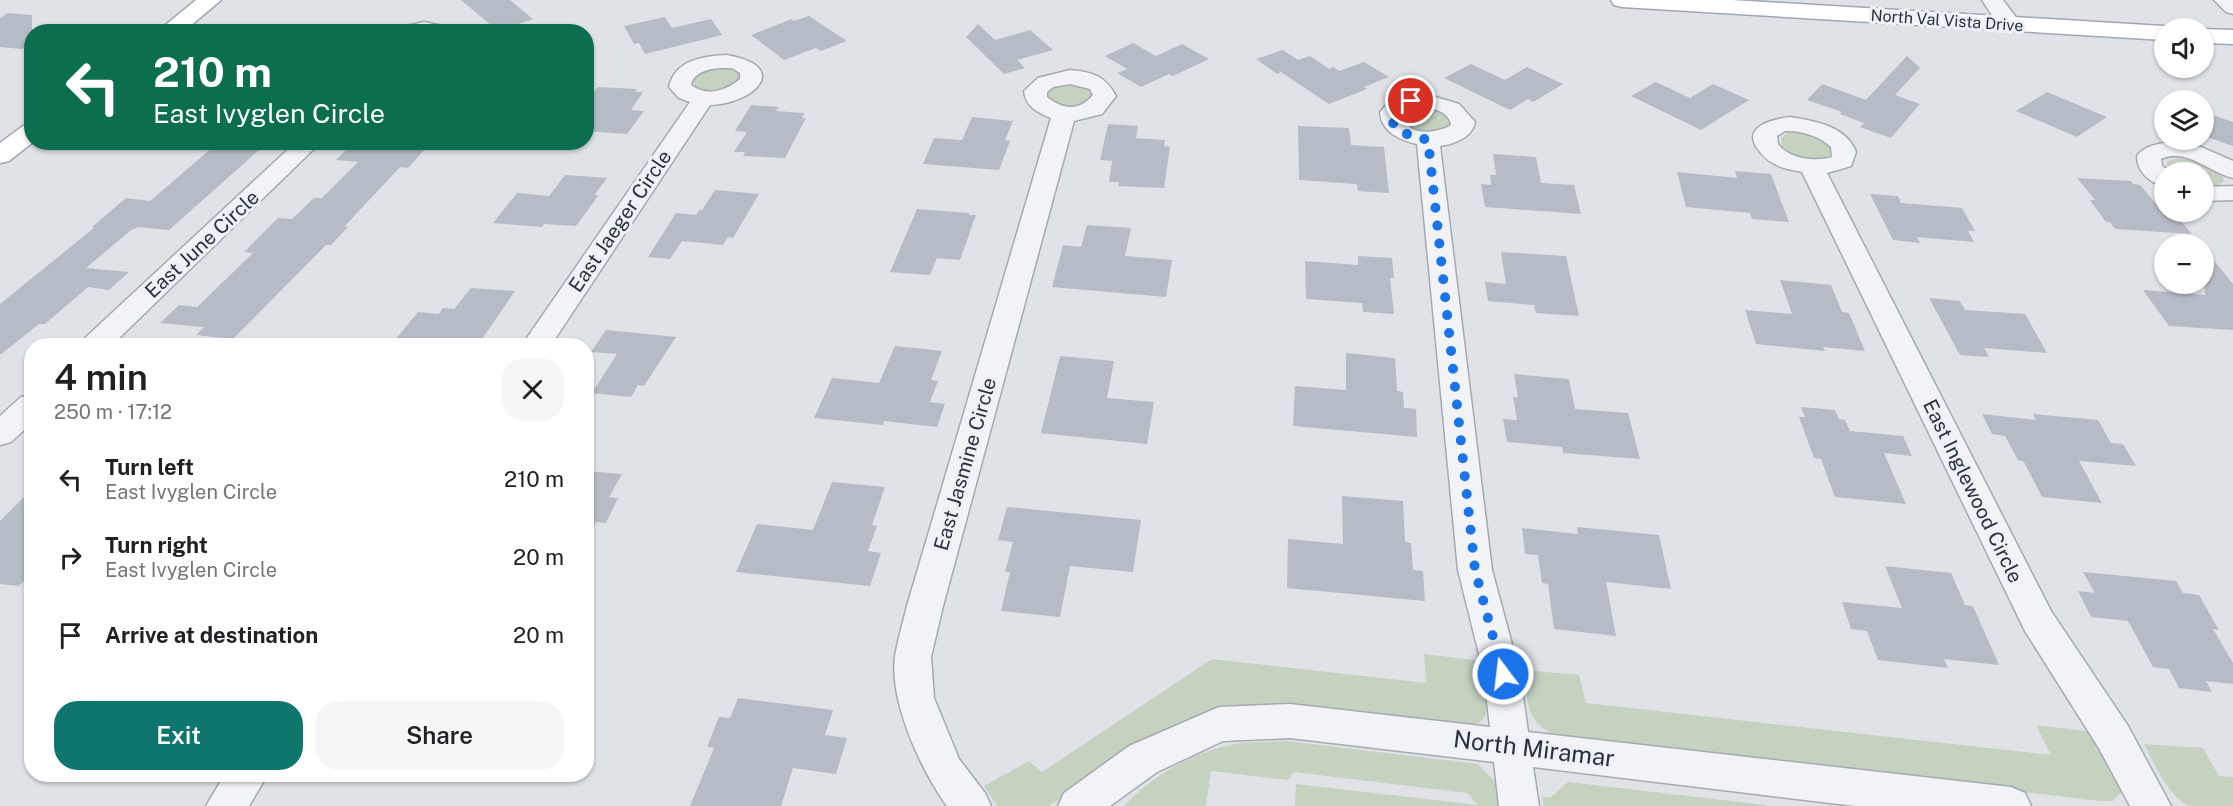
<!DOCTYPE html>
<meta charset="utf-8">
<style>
:root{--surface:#fff;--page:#f6f6f6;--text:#202124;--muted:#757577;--accent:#0f766e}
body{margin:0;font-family:"Public Sans",sans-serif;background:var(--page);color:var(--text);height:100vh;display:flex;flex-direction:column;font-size:22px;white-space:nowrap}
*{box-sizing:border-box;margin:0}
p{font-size:20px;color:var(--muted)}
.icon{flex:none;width:33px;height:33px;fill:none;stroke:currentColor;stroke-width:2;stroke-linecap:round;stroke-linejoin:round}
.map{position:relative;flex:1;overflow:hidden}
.drawer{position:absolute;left:24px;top:338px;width:570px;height:444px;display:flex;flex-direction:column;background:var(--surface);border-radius:24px;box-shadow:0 2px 4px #0004}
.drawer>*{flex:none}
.hud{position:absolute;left:24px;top:24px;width:570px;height:126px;border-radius:24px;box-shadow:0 2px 4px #0004;background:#0b6e4f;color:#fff;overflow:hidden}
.controls{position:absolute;left:2154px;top:18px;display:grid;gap:12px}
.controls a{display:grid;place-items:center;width:60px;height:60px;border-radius:50%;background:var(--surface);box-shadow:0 2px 4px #0004;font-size:30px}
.pin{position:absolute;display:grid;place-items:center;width:51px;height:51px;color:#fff;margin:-26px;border:3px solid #fff;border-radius:50%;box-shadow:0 2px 6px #0007}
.me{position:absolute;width:66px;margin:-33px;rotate:345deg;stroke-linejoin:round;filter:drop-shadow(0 0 4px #0008)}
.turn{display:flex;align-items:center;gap:21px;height:126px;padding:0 30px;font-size:27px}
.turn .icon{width:78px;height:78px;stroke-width:2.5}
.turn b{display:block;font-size:42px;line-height:51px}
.round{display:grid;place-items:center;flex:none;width:63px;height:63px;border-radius:24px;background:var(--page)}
.overview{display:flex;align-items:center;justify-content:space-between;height:102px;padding:0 30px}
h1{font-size:36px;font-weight:600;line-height:45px}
.cta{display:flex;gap:12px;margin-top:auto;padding:12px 30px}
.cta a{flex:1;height:69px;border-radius:24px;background:var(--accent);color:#fff;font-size:24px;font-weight:600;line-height:69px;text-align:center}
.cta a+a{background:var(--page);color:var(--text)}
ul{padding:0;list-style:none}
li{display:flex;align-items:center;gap:18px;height:78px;padding:0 30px}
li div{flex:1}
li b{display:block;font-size:22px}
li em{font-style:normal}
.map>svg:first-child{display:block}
</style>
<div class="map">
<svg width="2233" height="806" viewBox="0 0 2233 806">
<rect width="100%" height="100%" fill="#dfe3e8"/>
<g fill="#c5d2c0">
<path d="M713 68H731L740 74 739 81C724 92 710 98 695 86L694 79 702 72Z"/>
<path d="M1070 84 1088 88 1093 94 1091 101 1069 111 1048 99V93L1055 86Z"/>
<path d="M1421 107C1434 107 1448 111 1450 125L1427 135C1416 130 1404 127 1403 114L1408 110Z"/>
<path d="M1795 132C1809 133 1826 137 1832 151L1831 154 1813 162 1791 153 1782 146 1781 138 1788 133Z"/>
<path d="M2178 158 2197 161 2222 174 2224 181C2217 187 2213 191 2204 188V172H2170L2167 169V161Z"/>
<path d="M1424 654 1482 661C1486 683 1500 725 1466 726L1276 704 1233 708 1203 714 1160 731 1049 806H997L984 786 1029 761 1042 772 1212 659 1426 683Z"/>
<path d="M1524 670 1579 675 1586 703 2051 755 2036 725 2094 732 2123 791 2113 801H2101L1560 738C1523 720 1529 706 1524 670Z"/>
<path d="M1287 741 1478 764 1499 786 1502 806H1295L1296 784 1478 805 1467 793 1294 772 1288 780 1211 771 1206 806H1124C1149 779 1186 756 1222 747 1243 741 1265 742 1287 741Z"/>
<path d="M2144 744 2203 748 2219 776 2233 777V806C2220 806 2204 806 2191 806 2171 802 2153 761 2144 744Z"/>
<path d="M1568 782 1765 805 1766 806H1544L1542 796 1550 798Z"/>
</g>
<g fill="#b6bcc5">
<path d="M461 0H510L533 19 498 31Z"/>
<path d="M8 13 32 15V42L22 49 0 47V18Z"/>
<path d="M809 16 847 41 821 51 816 48 784 60 751 35 792 19 794 21Z"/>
<path d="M665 17 672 28 711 19 722 35 645 54 639 43 634 44 624 26Z"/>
<path d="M978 24 995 40 1030 30 1053 50 1017 60 1025 68 1004 74 966 37Z"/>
<path d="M1133 43 1156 56 1182 44 1209 59 1173 76 1169 74 1141 87 1117 73 1127 69 1105 56Z"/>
<path d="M1283 50 1298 60 1310 56 1329 69 1333 67 1339 71 1364 62 1389 77 1364 87 1367 89 1329 104 1281 72 1277 74 1256 59Z"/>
<path d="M1907 56 1920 68 1895 95 1920 104 1891 138 1860 127 1864 123 1840 114 1842 112 1807 100 1822 84 1866 100Z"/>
<path d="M1471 64 1505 80 1527 67 1563 84 1533 102 1528 99 1510 110 1444 78Z"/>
<path d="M1656 82 1690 98 1713 84 1749 100 1701 130 1631 96Z"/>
<path d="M598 87 637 89 635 92H643L631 110 644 111 627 134 586 131V101Z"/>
<path d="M2047 92 2107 117 2077 137 2016 111Z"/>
<path d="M751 105 779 107 776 111 804 113 802 118H806L785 158 743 156 745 152H734L747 132 735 131Z"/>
<path d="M2204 112 2233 122V146L2204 136Z"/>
<path d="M972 117 1013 121 1005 140 1010 141 999 170 923 164 934 138 962 140Z"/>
<path d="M1108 124 1138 126 1136 138 1165 140 1164 146 1170 147 1164 188 1118 186 1119 182H1109L1112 161 1100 160Z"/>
<path d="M1298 126 1349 128 1351 145 1384 147 1389 193 1358 191 1357 184 1299 180Z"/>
<path d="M219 142H268L169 230 138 227 131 230 86 268 129 272 109 290 88 287 45 324H39L0 355V304L95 227H92L126 198 150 201Z"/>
<path d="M354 142H431L408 168 400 167 344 227H348L331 245H326L233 339 196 335 204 327 160 323 179 305 197 307 253 253 244 252 278 218 292 219 314 198H322L358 162 336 160Z"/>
<path d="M1493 154 1536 157 1541 183 1574 185 1581 214 1485 207 1481 184 1491 185 1490 175H1496Z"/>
<path d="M1735 171 1771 174 1789 222 1752 219 1750 213 1686 207 1677 172 1737 178Z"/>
<path d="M565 175 607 178 595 194 598 196 576 226 544 224 542 227 493 223 517 193 549 196Z"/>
<path d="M2077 178 2131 181 2133 184 2140 185 2161 210 2173 212 2192 234 2115 229 2110 222H2106L2090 200H2095Z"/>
<path d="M715 190 759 194 733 238 728 237 723 245 682 241 670 259 648 257 676 213 696 215 699 210H702Z"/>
<path d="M1870 194 1898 196 1901 203 1962 208 1975 231H1968L1974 242 1917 237 1920 243 1893 240Z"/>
<path d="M917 209 969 213V215H976L960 260 937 258 930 275 890 272Z"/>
<path d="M1087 225 1131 228 1125 256 1172 260 1166 297 1052 287 1063 245 1081 247Z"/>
<path d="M2204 248 2233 284V330L2169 326 2143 290 2205 295Z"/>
<path d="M1501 252 1566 256 1579 316 1536 313 1534 305 1488 301 1485 282 1506 284Z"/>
<path d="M1358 256 1392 258 1394 278H1390L1394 314 1363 312 1362 303 1306 299 1305 261 1358 265Z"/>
<path d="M1780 280 1831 285 1842 312 1849 313 1865 351 1823 347 1825 351 1756 344 1745 310 1792 314Z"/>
<path d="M471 288 515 291 478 345H391L418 312 439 314 443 308 454 309Z"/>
<path d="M1929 298 1960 301 1965 310 2025 314 2047 353 1984 348 1989 357 1960 355Z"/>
<path d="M606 330 676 337 644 386 638 385 631 397 592 393 617 354 591 352Z"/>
<path d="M895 346 942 351 931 380 938 381 930 402 945 404 937 427 884 421 883 425 814 418 832 378 879 383Z"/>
<path d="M1346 353 1395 358 1397 391 1403 392 1404 408 1416 409 1417 437 1293 426 1295 386 1346 390Z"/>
<path d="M1060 356 1114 361 1107 398 1154 402 1147 444 1041 433Z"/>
<path d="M1514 374 1569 379 1575 409 1628 413 1640 459 1563 453 1562 447 1507 442 1503 419 1517 420 1513 397 1518 398Z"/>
<path d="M1801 407 1835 410 1839 419 1845 420 1850 431 1903 436 1912 456 1884 453 1906 504 1835 497 1821 459 1814 458 1799 417H1805Z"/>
<path d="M1982 414 2036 420 2033 414 2098 420 2111 443 2123 444 2136 466 2079 461 2102 503 2042 497 2024 462 2018 460 2005 436 1992 434Z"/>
<path d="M586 471 622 474 609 497 618 498 606 523 596 522 586 541Z"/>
<path d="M832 482 885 487 872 525 877 526 868 551 881 553 870 586 736 572 757 524 813 530Z"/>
<path d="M32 489V573L19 586 0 584V521Z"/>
<path d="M1342 496 1403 501 1405 542 1411 543 1413 570 1423 571 1425 601 1287 588 1288 539 1343 544Z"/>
<path d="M1007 507 1141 520 1133 572 1070 566 1060 617 1001 611 1010 572H1005L1013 542 998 540Z"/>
<path d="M1577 527 1659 535 1671 589 1606 582 1616 636 1554 629 1548 584 1542 583 1538 555 1525 554 1522 528 1578 534Z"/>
<path d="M1885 566 1951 573 1965 605 1973 606 1999 665 1944 659 1948 668 1878 660 1867 631 1851 629 1842 602 1902 608Z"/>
<path d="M2083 572 2176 581 2183 593 2199 595 2219 630 2213 629 2233 663V684L2206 681 2212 692 2179 688 2169 669 2153 667 2128 621 2091 617 2078 591 2095 593Z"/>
<path d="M738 698 833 710 825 735 847 738 836 774 793 768 781 806H690L714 748 707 747 719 717 730 718Z"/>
</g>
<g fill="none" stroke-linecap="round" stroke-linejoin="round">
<g stroke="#a4aab2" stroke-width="3">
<g id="minor">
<path d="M1982 0H2003L2021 24 2018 28C2000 33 1991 13 1982 0Z"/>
<path d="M2214 0H2233V14L2226 12Z"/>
<path d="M424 22 452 28 455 32H394L397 28Z"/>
<path d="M727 55C793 67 753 104 710 105L551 345H522L690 102 679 98 669 87C675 60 703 56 727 55ZM720 68H732L740 73V79C726 91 707 97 691 85 694 72 708 69 720 68Z"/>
<path d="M1070 70C1093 72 1105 76 1116 96L1102 114 1074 121 943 606 931 657 934 698 959 759 985 793 991 806H947C921 770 889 701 895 656 898 639 903 622 907 606L1051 118C1037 112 1026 107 1024 91L1038 78ZM1070 84 1090 89 1093 95C1080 111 1063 110 1047 97V92L1053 87Z"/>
<path d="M1422 93 1459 104 1475 122C1472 138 1454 144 1440 146L1492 570 1520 674 1528 732 2011 787 2025 793 2031 806H1855L1533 767 1539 806H1499L1494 762 1290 738 1223 741 1157 772 1110 806H1058L1064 793 1129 746 1219 707 1290 704 1490 727 1484 674 1458 570 1417 144C1399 140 1381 131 1380 112L1392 99ZM1422 107C1434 108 1449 112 1451 125 1437 134 1405 137 1403 114L1408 110Z"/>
<path d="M1790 117C1815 121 1846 126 1856 152L1851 166 1827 173 2051 611 2128 726 2171 806H2130L2100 750 2025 631 1802 172C1793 170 1783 169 1775 164 1767 161 1762 155 1757 148 1742 126 1774 119 1790 117ZM1785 131C1800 130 1820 136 1831 147L1832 157C1814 162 1789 159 1778 144L1777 136Z"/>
<path d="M296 142H321L112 345H81L85 338Z"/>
<path d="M2169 142 2201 147 2233 161V178C2210 173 2186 147 2161 159L2162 166 2171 172H2164V186C2150 183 2137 172 2137 156 2144 146 2157 144 2169 142Z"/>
<path d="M2233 186V200L2204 201V187Z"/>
<path d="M32 395V423L11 442 0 445V416L21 397Z"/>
<path d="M225 774H268L249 806H206Z"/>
</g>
</g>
<g stroke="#9ea8b4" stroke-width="3">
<g id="major">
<path d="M196 0H221L183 32H157Z"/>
<path d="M1611 0H1732L2164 26 2172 28H2164V40L1622 7 1614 5Z"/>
<path d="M2204 29 2233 30V44L2204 43Z"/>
<path d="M32 123 33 142 9 161 0 163V143L23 126Z"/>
</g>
</g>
<use href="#minor" fill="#f1f3f7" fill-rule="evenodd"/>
<use href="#major" fill="#fff" fill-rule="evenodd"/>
</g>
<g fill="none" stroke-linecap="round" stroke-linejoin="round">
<path stroke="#1a73e8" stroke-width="10" stroke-dasharray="0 18" d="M1411 101C1399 104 1389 107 1390 120L1403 133 1428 140 1475 570 1503 674"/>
</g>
<g text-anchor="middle" stroke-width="6" stroke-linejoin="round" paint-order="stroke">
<g font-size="16" fill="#27313f" stroke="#eef2f6">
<text transform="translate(1947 20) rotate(4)" y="6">North Val Vista Drive</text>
</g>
<g font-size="20" fill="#27313f" stroke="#eef2f6">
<text transform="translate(620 221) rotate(-56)" y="7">East Jaeger Circle</text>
<text transform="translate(202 244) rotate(-43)" y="7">East June Circle</text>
<text transform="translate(965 464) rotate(-74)" y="7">East Jasmine Circle</text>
<text transform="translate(1973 491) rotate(64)" y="7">East Inglewood Circle</text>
</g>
<g font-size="24" fill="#27313f" stroke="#eef2f6">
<text transform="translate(1534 749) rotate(7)" y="8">North Miramar</text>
</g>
</g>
</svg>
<div class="controls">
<a><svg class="icon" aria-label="sound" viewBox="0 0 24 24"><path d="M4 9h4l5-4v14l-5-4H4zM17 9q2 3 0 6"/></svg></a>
<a><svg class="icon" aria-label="layers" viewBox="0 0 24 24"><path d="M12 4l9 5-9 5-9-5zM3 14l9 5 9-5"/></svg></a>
<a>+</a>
<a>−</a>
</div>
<div class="pin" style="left:1411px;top:101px;background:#d93025"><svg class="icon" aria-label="arrive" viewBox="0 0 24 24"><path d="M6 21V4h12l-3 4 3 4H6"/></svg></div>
<svg class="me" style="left:1503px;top:674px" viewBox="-20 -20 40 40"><circle r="17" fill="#1a73e8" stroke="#fff" stroke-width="3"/><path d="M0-11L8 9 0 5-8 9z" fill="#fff"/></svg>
<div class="hud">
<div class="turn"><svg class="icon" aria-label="left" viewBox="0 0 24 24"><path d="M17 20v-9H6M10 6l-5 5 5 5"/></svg><div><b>210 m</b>East Ivyglen Circle</div></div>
</div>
<section class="drawer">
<div class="overview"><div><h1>4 min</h1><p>250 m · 17:12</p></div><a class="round"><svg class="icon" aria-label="close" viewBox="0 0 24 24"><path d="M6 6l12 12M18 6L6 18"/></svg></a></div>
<ul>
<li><svg class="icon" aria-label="left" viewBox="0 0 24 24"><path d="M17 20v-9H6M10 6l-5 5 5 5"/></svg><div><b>Turn left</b><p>East Ivyglen Circle</p></div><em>210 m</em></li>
<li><svg class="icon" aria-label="right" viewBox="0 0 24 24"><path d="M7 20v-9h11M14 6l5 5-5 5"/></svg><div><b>Turn right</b><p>East Ivyglen Circle</p></div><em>20 m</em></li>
<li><svg class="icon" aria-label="arrive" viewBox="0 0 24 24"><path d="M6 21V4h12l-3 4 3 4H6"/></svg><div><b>Arrive at destination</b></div><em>20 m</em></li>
</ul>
<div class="cta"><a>Exit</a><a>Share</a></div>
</section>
</div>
